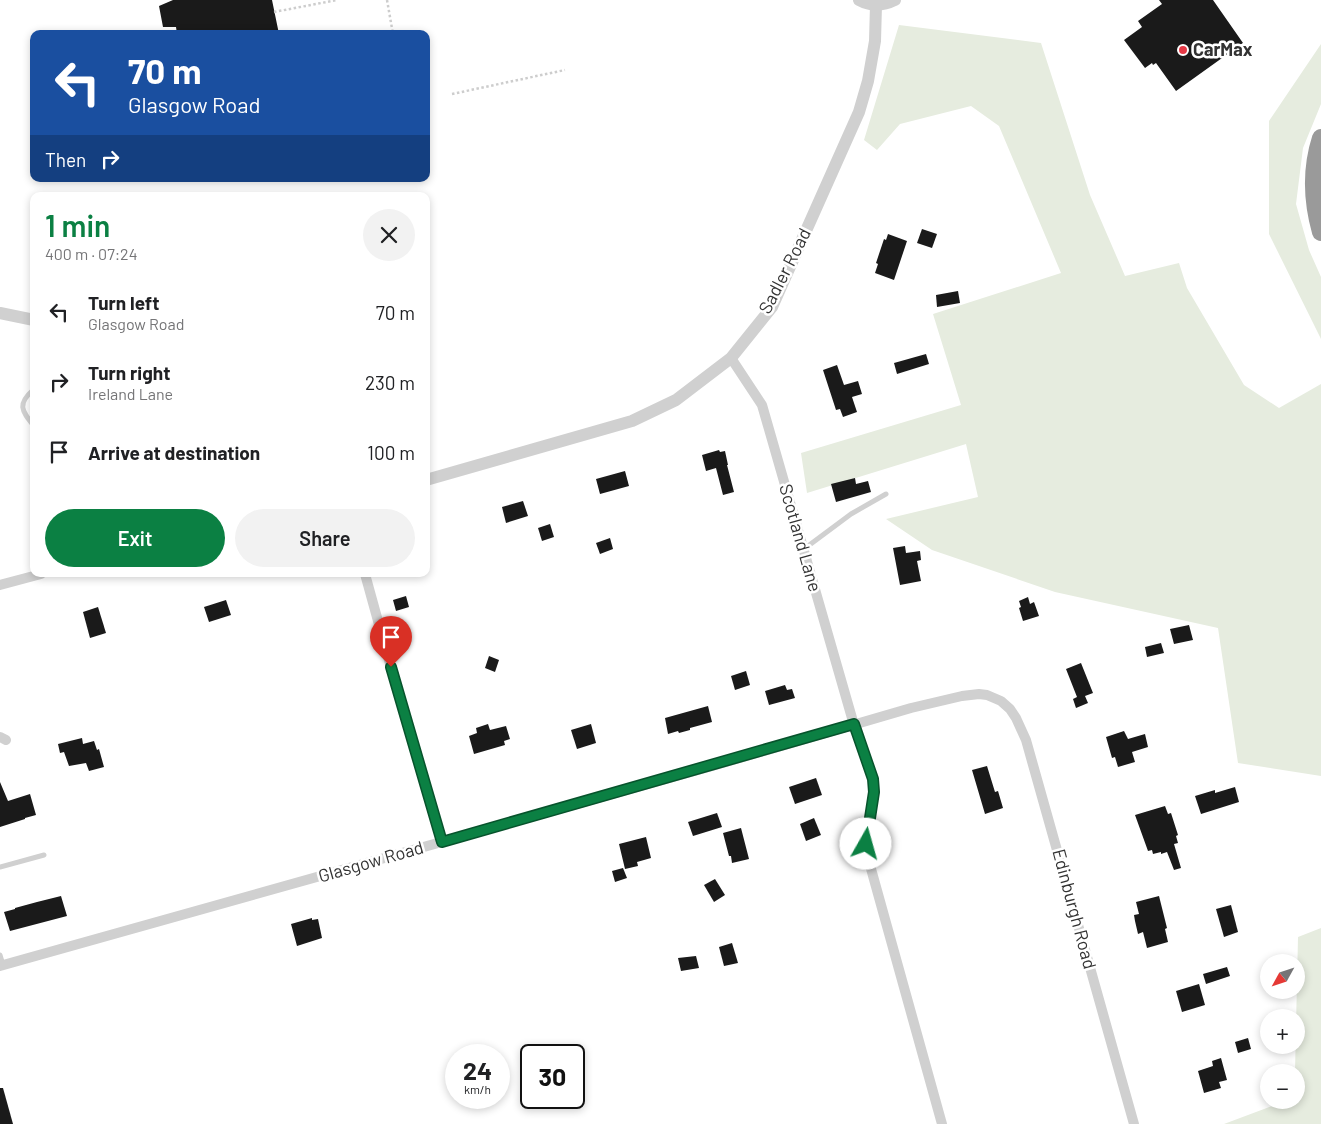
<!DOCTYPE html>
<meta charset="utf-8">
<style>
:root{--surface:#fff;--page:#f2f2f2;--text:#202124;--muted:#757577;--accent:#0b8043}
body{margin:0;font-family:Barlow,sans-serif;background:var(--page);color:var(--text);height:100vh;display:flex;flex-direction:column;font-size:19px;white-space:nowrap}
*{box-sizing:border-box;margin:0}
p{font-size:16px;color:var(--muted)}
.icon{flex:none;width:28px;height:28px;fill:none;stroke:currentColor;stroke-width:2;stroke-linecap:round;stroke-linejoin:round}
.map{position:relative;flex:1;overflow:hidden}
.details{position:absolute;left:30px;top:192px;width:400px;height:385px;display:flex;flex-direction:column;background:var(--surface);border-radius:10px;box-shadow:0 2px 8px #0003}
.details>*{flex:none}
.hud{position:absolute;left:30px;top:30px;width:400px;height:152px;border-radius:10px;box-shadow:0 2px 8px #0003;background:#1a4fa0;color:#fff;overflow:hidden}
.needle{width:32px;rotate:230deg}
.tools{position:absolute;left:1260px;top:954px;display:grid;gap:10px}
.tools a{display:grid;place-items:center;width:45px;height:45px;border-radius:50%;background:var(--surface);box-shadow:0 2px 8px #0003;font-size:25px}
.speed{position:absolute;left:445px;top:1044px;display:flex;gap:10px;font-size:25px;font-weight:700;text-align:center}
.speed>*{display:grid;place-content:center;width:65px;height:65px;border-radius:50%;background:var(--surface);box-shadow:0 2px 8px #0003;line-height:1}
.speed small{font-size:12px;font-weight:400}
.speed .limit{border:2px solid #111;border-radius:8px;background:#fff;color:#111}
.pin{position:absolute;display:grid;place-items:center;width:42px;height:42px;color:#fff;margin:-51px -21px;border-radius:50% 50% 50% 0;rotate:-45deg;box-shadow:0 0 5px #0007}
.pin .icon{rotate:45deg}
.me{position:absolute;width:55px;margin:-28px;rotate:7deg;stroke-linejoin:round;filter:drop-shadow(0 0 4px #0008)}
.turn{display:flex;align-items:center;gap:18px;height:105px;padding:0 15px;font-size:22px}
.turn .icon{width:65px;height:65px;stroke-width:2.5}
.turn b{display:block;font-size:35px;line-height:42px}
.then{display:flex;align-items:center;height:48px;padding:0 15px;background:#0003;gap:10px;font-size:19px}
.round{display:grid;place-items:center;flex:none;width:52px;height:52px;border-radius:26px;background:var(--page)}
.head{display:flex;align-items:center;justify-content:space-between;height:85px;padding:0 15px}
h1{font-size:30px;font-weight:600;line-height:38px;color:var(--accent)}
.button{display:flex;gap:10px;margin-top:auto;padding:10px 15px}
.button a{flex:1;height:58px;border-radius:30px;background:var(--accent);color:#fff;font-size:20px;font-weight:600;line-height:58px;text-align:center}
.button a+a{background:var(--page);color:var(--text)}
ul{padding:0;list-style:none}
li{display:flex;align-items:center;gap:15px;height:70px;padding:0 15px}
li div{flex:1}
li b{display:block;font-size:19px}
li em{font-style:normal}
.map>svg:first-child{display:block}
</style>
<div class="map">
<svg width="1321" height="1124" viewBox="0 0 1321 1124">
<rect width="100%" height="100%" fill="#fff"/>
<g fill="#e6ecdf">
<path d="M899 25 1041 43 1090 195 1125 276 1179 263 1187 288 1244 385 1279 408 1321 384V776L1238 763 1218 628 1055 592 932 550 886 519 978 497 966 444 807 493 801 453 961 405 933 314 1061 273 999 126 971 106 900 124 877 150 864 140Z"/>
<path d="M1321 44V104L1303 148 1296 204 1309 250 1321 277V339L1269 234V121Z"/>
<path d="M1321 928V1124H1224L1288 1100H1296V1072H1295L1298 937Z"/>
</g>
<g fill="#1a1a1a">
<path d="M173 0H272L279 34H177L176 27H163L159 6Z"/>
<path d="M1159 0H1213L1243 43 1176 91 1156 63 1153 65 1152 63 1145 68 1124 40 1142 27 1138 21 1162 4Z"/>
<path d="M922 229 937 234 932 248 917 243Z"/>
<path d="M888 234 907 241 894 280 875 273 878 264 876 263 884 239 886 240Z"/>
<path d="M958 291 960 303 937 307 936 295Z"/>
<path d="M926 354 929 364 897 374 894 363Z"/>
<path d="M837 365 844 385 858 381 862 394 852 397 857 412 843 417 840 409 836 410 823 370Z"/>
<path d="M719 450 720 452 725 451 728 465H727L734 492 723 495 716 468 706 471 702 455Z"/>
<path d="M625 471 629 486 600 494 596 479Z"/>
<path d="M855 478 856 484 868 481 871 492 836 502 831 484Z"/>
<path d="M523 501 528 516 506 523 502 507Z"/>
<path d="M550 524 554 537 542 541 538 528Z"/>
<path d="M610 538 613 549 600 554 596 543Z"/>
<path d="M905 546 906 553 920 551 921 560 917 561 921 581 900 585 893 548Z"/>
<path d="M406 596 409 607 396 611 393 600Z"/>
<path d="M1028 597 1030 604 1034 602 1039 616 1023 621 1019 608 1021 607 1019 601Z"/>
<path d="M226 600 231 615 209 622 204 607Z"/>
<path d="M98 607 106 633 90 638 83 612Z"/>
<path d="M1189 625 1193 640 1174 644 1170 629Z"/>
<path d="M1161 643 1164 653 1147 657 1145 647Z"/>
<path d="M489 656 499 660 495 672 485 668Z"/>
<path d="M1081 663 1093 693 1085 696 1088 703 1076 708 1073 699 1077 697 1066 669Z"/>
<path d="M746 671 750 685 735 690 731 676Z"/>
<path d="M785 685 787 690 792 689 795 698 769 705 765 691Z"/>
<path d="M708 706 712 722 690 728V730L679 733 678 731 668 734 665 718Z"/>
<path d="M488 724 490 730 506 726 510 739 504 741 505 745 474 754 469 736 477 733 476 728Z"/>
<path d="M591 724 596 743 577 749 571 730Z"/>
<path d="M1124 731 1128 739 1145 734 1148 747 1132 752 1135 762 1118 767 1115 757 1112 758 1106 737Z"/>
<path d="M82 738 83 744 94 741 97 750 99 749 104 767 89 771 86 763 69 766 64 752 60 753 58 744Z"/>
<path d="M987 766 995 792 998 791 1003 808 985 814 972 770Z"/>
<path d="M816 778 822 795 795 804 789 787Z"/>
<path d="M0 782 8 801 30 794 36 815 25 818V819L0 827Z"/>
<path d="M1235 787 1239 802 1201 814 1195 796 1215 790V793Z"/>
<path d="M1165 806 1168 814 1171 813 1178 835 1176 836 1178 843 1174 844 1181 868 1174 870 1167 852 1161 854V852L1153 854 1152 850 1148 851 1135 815Z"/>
<path d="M717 813 722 827 693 836 688 822Z"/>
<path d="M814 818 821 835 806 841 800 824Z"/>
<path d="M741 828 749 859 732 863 731 856H729L723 833Z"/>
<path d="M646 837 651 858 637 862 638 866 625 869 619 844Z"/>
<path d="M623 868 627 878 615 882 612 871Z"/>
<path d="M715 879 725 895 714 902 704 885Z"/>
<path d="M61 896 67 916 10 931 4 912 15 909V908L37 902Z"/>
<path d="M1159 896 1167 928 1165 929 1168 942 1147 948 1143 932 1138 934 1135 921 1134 915 1139 914 1136 902Z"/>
<path d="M1231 905 1238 932 1224 937 1216 909Z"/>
<path d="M312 918V920L318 919 322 938 297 946 291 924Z"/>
<path d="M732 943 738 963 724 966 719 947Z"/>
<path d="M696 956 699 968 681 971 678 958Z"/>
<path d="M1227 967 1230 976 1206 984 1203 974Z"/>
<path d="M1199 984 1205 1005 1182 1012 1176 991Z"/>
<path d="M1248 1038 1251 1049 1238 1053 1235 1042Z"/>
<path d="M1221 1058 1227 1080 1219 1082 1221 1088 1204 1093 1198 1071 1213 1066 1212 1061Z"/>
<path d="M0 1088H3L13 1124H0Z"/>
</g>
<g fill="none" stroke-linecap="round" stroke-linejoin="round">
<g stroke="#cdcdcd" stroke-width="2.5" stroke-dasharray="2.5 2.5" stroke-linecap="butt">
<path d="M387 0 393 34"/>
<path d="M274 12 337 0"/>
<path d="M452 94 565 70"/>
</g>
<g stroke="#d0d0d0" stroke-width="5">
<path d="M34 389C17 404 21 410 34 426"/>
<path d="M804 549 851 514 886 494"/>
<path d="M0 867 44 855"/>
<path d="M0 955 3 965"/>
</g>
<g stroke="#d0d0d0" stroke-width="10">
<path d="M731 358 762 405 854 725 873 779 874 792 866 844 868 858 942 1124"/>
<path d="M365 574 386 650 442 842"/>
<path d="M0 585 41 574"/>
<path d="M0 737 6 740"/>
<path d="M0 966 712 766 911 708 962 696 979 694 987 695 1001 701 1010 709 1016 718 1026 740 1134 1124"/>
</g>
<g stroke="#d0d0d0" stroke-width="12">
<path d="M859 0C870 6 883 6 895 0"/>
<path d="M0 313 34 320"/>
<path d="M426 480 632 421 676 400 731 358 772 307 859 112 868 81 875 41 876 5"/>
</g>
<path stroke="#9a9a9a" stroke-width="18" d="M1321 138C1311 169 1312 200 1321 232"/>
</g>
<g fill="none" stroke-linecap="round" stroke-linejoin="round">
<g stroke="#07532c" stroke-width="12">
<path id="route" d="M391 667 442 842 854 724 873 779 874 792 866 844"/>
</g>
<use href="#route" stroke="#0b8043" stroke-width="9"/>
</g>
<circle fill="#e63946" stroke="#fff" stroke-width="2" cx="1183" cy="50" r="5"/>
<g text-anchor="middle" stroke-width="5" stroke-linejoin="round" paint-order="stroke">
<g font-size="18" font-weight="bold" fill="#333" stroke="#fff" text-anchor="start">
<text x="1193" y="56">CarMax</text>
</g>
<g font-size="18" fill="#333" stroke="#fff">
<text transform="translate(785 271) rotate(-63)" y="6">Sadler Road</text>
<text transform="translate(800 538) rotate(74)" y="6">Scotland Lane</text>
<text transform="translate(371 862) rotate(-16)" y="6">Glasgow Road</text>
<text transform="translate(1074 909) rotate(75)" y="6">Edinburgh Road</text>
</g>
</g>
</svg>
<div class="tools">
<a><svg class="needle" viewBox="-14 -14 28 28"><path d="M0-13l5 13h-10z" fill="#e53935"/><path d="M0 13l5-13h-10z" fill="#757577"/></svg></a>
<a>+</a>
<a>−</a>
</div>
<div class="speed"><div>24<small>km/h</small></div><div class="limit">30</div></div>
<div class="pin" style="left:391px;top:667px;background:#d93025"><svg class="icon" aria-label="arrive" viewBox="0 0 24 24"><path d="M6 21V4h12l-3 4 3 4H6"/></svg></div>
<svg class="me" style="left:866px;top:844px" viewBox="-20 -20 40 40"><circle r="19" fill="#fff"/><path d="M0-13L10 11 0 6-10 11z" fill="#0b8043"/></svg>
<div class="hud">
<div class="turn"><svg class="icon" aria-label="left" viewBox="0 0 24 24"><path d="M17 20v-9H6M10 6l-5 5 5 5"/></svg><div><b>70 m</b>Glasgow Road</div></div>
<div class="then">Then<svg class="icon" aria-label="right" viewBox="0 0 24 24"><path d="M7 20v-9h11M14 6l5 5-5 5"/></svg></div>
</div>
<section class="details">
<div class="head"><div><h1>1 min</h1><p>400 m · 07:24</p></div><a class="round"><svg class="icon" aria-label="close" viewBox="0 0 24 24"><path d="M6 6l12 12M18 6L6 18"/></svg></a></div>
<ul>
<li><svg class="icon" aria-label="left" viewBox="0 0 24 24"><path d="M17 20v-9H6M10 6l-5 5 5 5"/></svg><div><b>Turn left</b><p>Glasgow Road</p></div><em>70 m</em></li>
<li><svg class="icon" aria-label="right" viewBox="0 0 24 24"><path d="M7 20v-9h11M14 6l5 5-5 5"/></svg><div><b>Turn right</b><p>Ireland Lane</p></div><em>230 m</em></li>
<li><svg class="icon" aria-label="arrive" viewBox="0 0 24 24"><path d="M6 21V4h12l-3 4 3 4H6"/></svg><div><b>Arrive at destination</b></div><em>100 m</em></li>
</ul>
<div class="button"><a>Exit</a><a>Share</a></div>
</section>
</div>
